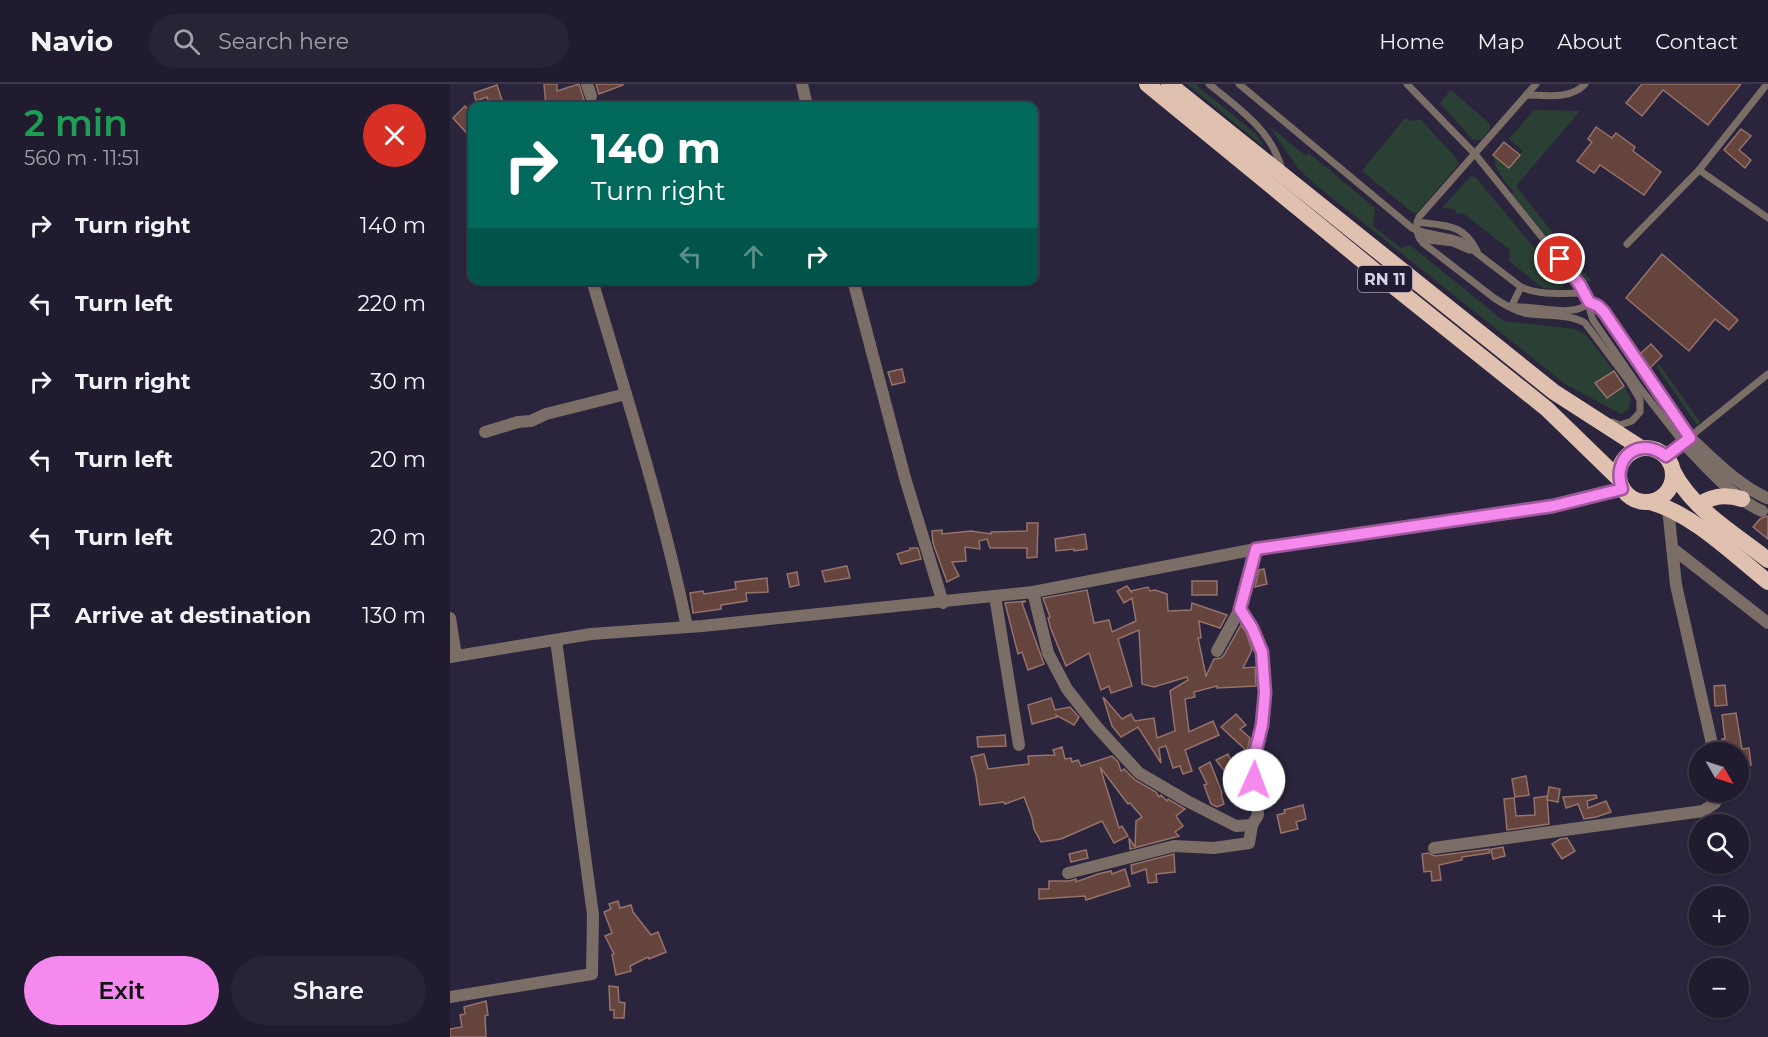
<!DOCTYPE html>
<meta charset="utf-8">
<style>
:root{--surface:#201b2e;--page:#282436;--text:#f1f3f6;--muted:#a2a1aa;--line:#3d394a;--accent:#f589ee}
body{margin:0;font-family:Montserrat,sans-serif;background:var(--page);color:var(--text);height:100vh;display:flex;flex-direction:column;font-size:22px;white-space:nowrap}
*{box-sizing:border-box;margin:0}
p{font-size:20px;color:var(--muted)}
.icon{flex:none;width:33px;height:33px;fill:none;stroke:currentColor;stroke-width:2;stroke-linecap:round;stroke-linejoin:round}
.map{position:relative;flex:1;overflow:hidden}
.side{display:flex;flex-direction:column;background:var(--surface);width:450px}
.side>*{flex:none}
.top-card{position:absolute;left:18px;top:18px;width:570px;height:183px;border-radius:12px;box-shadow:0 2px 4px #0004,0 0 0 2px var(--line);background:#00695c;color:#fff;overflow:hidden}
.needle{width:39px;rotate:129deg}
.tools{position:absolute;left:1239px;top:658px;display:grid;gap:12px}
.tools a{display:grid;place-items:center;width:60px;height:60px;border-radius:50%;background:var(--surface);box-shadow:0 2px 4px #0004,0 0 0 2px var(--line);font-size:30px}
.pin{position:absolute;display:grid;place-items:center;width:51px;height:51px;color:#fff;margin:-26px;border:3px solid #fff;border-radius:50%;box-shadow:0 2px 6px #0007}
.me{position:absolute;width:66px;margin:-33px;rotate:2deg;stroke-linejoin:round;filter:drop-shadow(0 0 4px #0008)}
.turn{display:flex;align-items:center;gap:21px;height:126px;padding:0 24px;font-size:27px}
.turn .icon{width:78px;height:78px;stroke-width:2.5}
.turn b{display:block;font-size:42px;line-height:51px}
.lanes{display:flex;align-items:center;height:57px;padding:0 24px;background:#0003;justify-content:center;gap:30px;direction:ltr}
.lanes .off{opacity:.35}
.round{display:grid;place-items:center;flex:none;width:63px;height:63px;border-radius:32px;background:var(--page)}
.overview{display:flex;align-items:center;justify-content:space-between;height:102px;padding:0 24px}
h1{font-size:36px;font-weight:600;line-height:45px;color:#1e9e55}
.cta{display:flex;gap:12px;margin-top:auto;padding:12px 24px}
.cta a{flex:1;height:69px;border-radius:36px;background:var(--accent);color:#111;font-size:24px;font-weight:600;line-height:69px;text-align:center}
.cta a+a{background:var(--page);color:var(--text)}
ul{padding:0;list-style:none}
li{display:flex;align-items:center;gap:18px;height:78px;padding:0 24px}
li div{flex:1}
li b{display:block;font-size:22px}
li em{font-style:normal}
header{display:flex;align-items:center;gap:36px;box-sizing:border-box;height:84px;padding:0 30px;background:var(--surface);border-bottom:2px solid var(--line)}
header strong{font-size:28px}
nav{display:flex;gap:33px;margin-inline-start:auto;font-size:21px}
.search{width:420px;height:54px;background:var(--page);display:flex;align-items:center;gap:15px;box-sizing:border-box;padding:0 21px;border-radius:33px;color:var(--muted);font-size:22px}
main{display:flex;flex:1;min-height:0}
.map>svg:first-child{display:block}
</style>
<header>
<strong>Navio</strong>
<div class="search"><svg class="icon" aria-label="search" viewBox="0 0 24 24"><circle cx="10" cy="10" r="6"/><path d="M15 15l6 6"/></svg>Search here</div>
<nav><a>Home</a><a>Map</a><a>About</a><a>Contact</a></nav>
</header>
<main>
<section class="side">
<div class="overview"><div><h1>2 min</h1><p>560 m · 11:51</p></div><a class="round" style="background:#d93025;color:#fff"><svg class="icon" aria-label="close" viewBox="0 0 24 24"><path d="M6 6l12 12M18 6L6 18"/></svg></a></div>
<ul>
<li><svg class="icon" aria-label="right" viewBox="0 0 24 24"><path d="M7 20v-9h11M14 6l5 5-5 5"/></svg><div><b>Turn right</b></div><em>140 m</em></li>
<li><svg class="icon" aria-label="left" viewBox="0 0 24 24"><path d="M17 20v-9H6M10 6l-5 5 5 5"/></svg><div><b>Turn left</b></div><em>220 m</em></li>
<li><svg class="icon" aria-label="right" viewBox="0 0 24 24"><path d="M7 20v-9h11M14 6l5 5-5 5"/></svg><div><b>Turn right</b></div><em>30 m</em></li>
<li><svg class="icon" aria-label="left" viewBox="0 0 24 24"><path d="M17 20v-9H6M10 6l-5 5 5 5"/></svg><div><b>Turn left</b></div><em>20 m</em></li>
<li><svg class="icon" aria-label="left" viewBox="0 0 24 24"><path d="M17 20v-9H6M10 6l-5 5 5 5"/></svg><div><b>Turn left</b></div><em>20 m</em></li>
<li><svg class="icon" aria-label="arrive" viewBox="0 0 24 24"><path d="M6 21V4h12l-3 4 3 4H6"/></svg><div><b>Arrive at destination</b></div><em>130 m</em></li>
</ul>
<div class="cta"><a>Exit</a><a>Share</a></div>
</section>
<div class="map">
<svg width="1318" height="953" viewBox="0 0 1318 953">
<rect width="100%" height="100%" fill="#2b243d"/>
<g fill="#2b4034">
<path d="M737 0H745L806 50 814 63Z"/>
<path d="M1001 6 1040 40V45L1031 56H1023L990 19Z"/>
<path d="M1084 26 1130 27 1066 102 1141 197H1133L1062 110 1064 108C1054 96 1045 88 1044 72L1059 84 1073 67 1059 55Z"/>
<path d="M955 34 961 37 970 35 1007 75 1009 80 967 129H963L912 87Z"/>
<path d="M819 42 856 72 859 69 925 124 923 142 951 164 960 161 1054 237 1125 245 1136 251 1164 287 1145 299 1157 314 1174 302 1181 315 1178 326 1171 330 1115 300 861 97 848 84Z"/>
<path d="M1021 92 1026 94 1112 197 1114 200 1112 205 1093 204 1059 177 1060 166 1014 130 1006 129 1005 125 992 124Z"/>
<path d="M1209 280 1250 338 1247 341 1206 282Z"/>
</g>
<g fill="#64443c" stroke="#95726a" stroke-width="1.5">
<path d="M94 0H107V7L129 0 136 22H96Z"/>
<path d="M146 0H173V1L149 10Z"/>
<path d="M1192 0H1291L1258 41 1213 6 1192 32 1176 19Z"/>
<path d="M47 1 54 22H40L37 13 26 17 24 9Z"/>
<path d="M15 22 22 30V55L3 34Z"/>
<path d="M1146 43 1162 54 1166 49 1185 63 1183 67 1211 88 1194 111 1150 81 1144 89 1127 77 1142 58 1138 55Z"/>
<path d="M1291 45 1301 52 1289 66 1301 76 1295 84 1274 66Z"/>
<path d="M1054 58 1070 71 1059 84 1043 71Z"/>
<path d="M1212 170 1288 236 1279 246 1265 235 1239 267 1176 214Z"/>
<path d="M1201 260 1212 272 1199 285 1190 270Z"/>
<path d="M452 285 455 298 442 301 438 288Z"/>
<path d="M1164 287 1174 302 1157 314 1145 299Z"/>
<path d="M1318 432V455L1303 443 1310 435Z"/>
<path d="M577 439H588L587 473 577 474V464H540L537 455 529 457 530 465 515 463 516 477 502 478 509 492 497 498 483 459 482 447 492 446V450L521 447 541 450V448L577 447Z"/>
<path d="M635 450 637 465 624 467V465L606 467 605 455Z"/>
<path d="M460 464H468L471 475 451 480 447 470 460 466Z"/>
<path d="M397 482 400 494 375 498 372 487Z"/>
<path d="M814 485 817 500 805 503 809 486Z"/>
<path d="M347 488 349 501 340 503 337 490Z"/>
<path d="M317 494 318 508 296 509 297 517 271 521V525L243 529 240 509 253 507 254 510 286 505 285 498Z"/>
<rect x="742" y="497" width="25" height="14"/>
<path d="M677 502 682 509 681 507 698 503 700 507 705 506 717 510 718 527 741 526 742 519 777 531 770 544 749 537 751 554H748L756 592 764 575 771 574 774 571 791 541 796 548 802 566 793 584 805 583 806 602 767 604V602L744 608 745 613 735 615 739 648 763 637 769 651 735 666 742 687 733 690 730 682 723 684 716 662 709 664 711 679 688 643 671 653 662 642 653 613 672 635 681 630 685 637 704 634 707 654 725 647 720 607 738 596 737 593 704 603 692 600 689 546 668 555 682 602 661 609 659 602 651 606 639 569 616 582 601 545 598 534 600 533 593 514 637 506 644 539 659 536 662 548 686 537 682 514 674 519 667 507Z"/>
<path d="M576 517 572 519 594 580 578 586 572 568 568 570 555 519Z"/>
<path d="M1275 601 1277 621 1265 622 1264 602Z"/>
<path d="M601 614 605 626 620 623 629 633 624 641 606 631 607 633 582 640 578 621Z"/>
<path d="M1286 629 1292 665 1299 664 1301 681 1290 682 1289 668 1273 669 1272 655H1275L1272 631Z"/>
<path d="M786 630 796 641 790 645 800 654 797 667 771 643Z"/>
<path d="M555 651 556 662 528 663 527 653Z"/>
<path d="M612 663 615 675 621 674 622 678 628 676 631 682 662 672 668 678 671 687 674 685 685 696 706 708 709 713 711 711 717 717 718 715 735 725 726 732 733 742 725 748 729 752 680 765 679 754 685 763 686 737 692 733 680 719 678 720 650 683 669 744 672 742 678 752 664 759 652 737 611 755 591 758 584 745 582 734 574 713 555 720 554 718 530 721 526 692 521 673 534 670 538 685 579 680 578 672 605 671 603 666Z"/>
<path d="M778 670 786 686 795 681 797 706 792 710 766 676Z"/>
<path d="M760 678 772 709 771 710 774 720 767 723 761 720 754 701 757 700 749 684Z"/>
<path d="M825 679 828 693 813 696 812 682Z"/>
<path d="M1076 692 1079 711 1065 713 1062 695Z"/>
<path d="M1099 703 1110 705 1108 718 1097 716Z"/>
<path d="M1146 711 1147 714 1137 717 1138 724 1156 717 1161 728 1146 733 1134 735 1128 720 1116 724 1113 713Z"/>
<path d="M1097 712 1099 740 1057 746 1054 715 1064 714 1066 732 1085 731 1084 714Z"/>
<path d="M853 721 856 735 846 738 848 745 831 749 827 731 835 729 834 726Z"/>
<path d="M1117 754 1125 767 1112 775 1102 760 1110 755Z"/>
<path d="M1053 763 1055 772 1043 775 1041 765Z"/>
<path d="M1039 765 1040 769 1012 773V776L989 781 991 796 982 797 981 787 974 788 972 770 978 769 985 772Z"/>
<path d="M636 766 638 774 621 778 619 770Z"/>
<path d="M724 770 725 788 706 790 707 798 698 799 696 785 682 790 681 781Z"/>
<path d="M675 785 680 802 636 816 635 812 589 815V805H599V797H619L626 795V798L648 790 661 787 662 790Z"/>
<path d="M168 817 170 824 181 821 183 828 201 851 208 848 216 868 199 875 198 873 180 882 181 887 166 891 162 871 164 870 155 852 162 849 154 828 161 825 159 820Z"/>
<path d="M159 902 168 903 169 918 175 919 174 934H164V926H160Z"/>
<path d="M36 917 38 931 35 932 36 953H0V945L12 943 10 931 15 930 14 923Z"/>
</g>
<g fill="none" stroke-linecap="round" stroke-linejoin="round">
<g stroke="#7b6e66" stroke-width="7">
<path d="M759 0C789 25 822 46 832 86"/>
<path d="M789 0 962 144C978 152 995 150 1011 157L1071 203C1090 212 1114 209 1135 209"/>
<path d="M957 0 1025 70 1124 193 1139 218 1140 227 1143 236 1190 304 1233 359"/>
<path d="M1086 0 969 133C965 143 966 151 973 159L1044 214C1053 220 1064 226 1074 229 1093 233 1118 229 1135 239L1180 299 1190 316V328L1182 337 1170 341 1162 338"/>
<path d="M1317 0 1249 86 1318 134"/>
<path d="M1076 11C1096 11 1120 16 1135 0"/>
<path d="M967 138C995 142 1013 139 1027 167"/>
<path d="M970 155 1003 159 1019 166"/>
<path d="M1177 160 1249 86"/>
<path d="M1139 218 1148 222 1154 228 1240 354"/>
<path d="M1061 223C1083 220 1125 236 1139 218"/>
<path d="M1061 223 1071 203"/>
<path d="M1216 372 1318 290"/>
</g>
<g stroke="#7b6e66" stroke-width="12">
<path d="M137 0 141 12"/>
<path d="M352 0 357 22"/>
<path d="M142 196C176 311 213 426 237 543"/>
<path d="M403 196 455 394 493 519"/>
<path d="M35 348 68 338 81 337 96 330 176 310"/>
<path d="M1240 354C1264 375 1287 401 1317 414"/>
<path d="M1233 359C1256 381 1282 414 1312 427"/>
<path d="M1218 424 1226 501 1264 669"/>
<path d="M1222 464 1318 539"/>
<path d="M583 508 598 569 617 605 646 642 689 689 737 717 786 742 802 741 808 731 803 678 811 641 815 609 812 568 803 544 790 525 806 465"/>
<path d="M545 512 569 661"/>
<path d="M0 534 6 572"/>
<path d="M767 567 790 525"/>
<path d="M0 573 141 550 252 542 583 508 806 465 1103 422 1172 405"/>
<path d="M984 764 1253 727 1265 719 1271 708"/>
<path d="M618 789 724 762 764 764 799 759 802 741"/>
<path d="M0 913 142 890 143 831 106 556"/>
</g>
<g stroke="#e0c1af" stroke-width="16">
<path d="M697 0 947 205 1097 325 1169 395"/>
<path d="M719 0 1104 308 1191 364"/>
<circle cx="1196" cy="391" r="27"/>
<path d="M1223 387C1242 425 1285 450 1318 476"/>
<path d="M1200 418C1242 429 1284 471 1318 498"/>
<path d="M1249 421C1262 411 1276 410 1292 415"/>
</g>
</g>
<g fill="none" stroke-linecap="round" stroke-linejoin="round">
<g stroke="#9f599b" stroke-width="15">
<path id="route" d="M804 696 803 678 812 641 815 609 812 568 802 544 790 525 806 465 1103 422 1172 405C1161 374 1189 351 1216 372L1240 354 1154 228 1148 222 1139 218 1130 201 1110 175"/>
</g>
<use href="#route" stroke="#f589ee" stroke-width="10"/>
</g>
<g text-anchor="middle" stroke-width="4.5" stroke-linejoin="round" paint-order="stroke">
<rect fill="#211a33" stroke="#a09caf" stroke-width="1.5" x="908" y="182" width="54" height="26" rx="4.5"/>
<g font-size="16" font-weight="bold" fill="#d7d3e4">
<text x="935" y="201">RN 11</text>
</g>
</g>
</svg>
<div class="tools">
<a><svg class="needle" viewBox="-14 -14 28 28"><path d="M0-13l5 13h-10z" fill="#e53935"/><path d="M0 13l5-13h-10z" fill="#a2a1aa"/></svg></a>
<a><svg class="icon" aria-label="search" viewBox="0 0 24 24"><circle cx="10" cy="10" r="6"/><path d="M15 15l6 6"/></svg></a>
<a>+</a>
<a>−</a>
</div>
<div class="pin" style="left:1110px;top:175px;background:#d93025"><svg class="icon" aria-label="arrive" viewBox="0 0 24 24"><path d="M6 21V4h12l-3 4 3 4H6"/></svg></div>
<svg class="me" style="left:804px;top:696px" viewBox="-20 -20 40 40"><circle r="19" fill="#fff"/><path d="M0-13L10 11 0 6-10 11z" fill="#f589ee"/></svg>
<div class="top-card">
<div class="turn"><svg class="icon" aria-label="right" viewBox="0 0 24 24"><path d="M7 20v-9h11M14 6l5 5-5 5"/></svg><div><b>140 m</b>Turn right</div></div>
<div class="lanes"><svg class="icon off" aria-label="left" viewBox="0 0 24 24"><path d="M17 20v-9H6M10 6l-5 5 5 5"/></svg><svg class="icon off" aria-label="ahead" viewBox="0 0 24 24"><path d="M12 20V5M6 11l6-6 6 6"/></svg><svg class="icon" aria-label="right" viewBox="0 0 24 24"><path d="M7 20v-9h11M14 6l5 5-5 5"/></svg></div>
</div>
</div>
</main>
